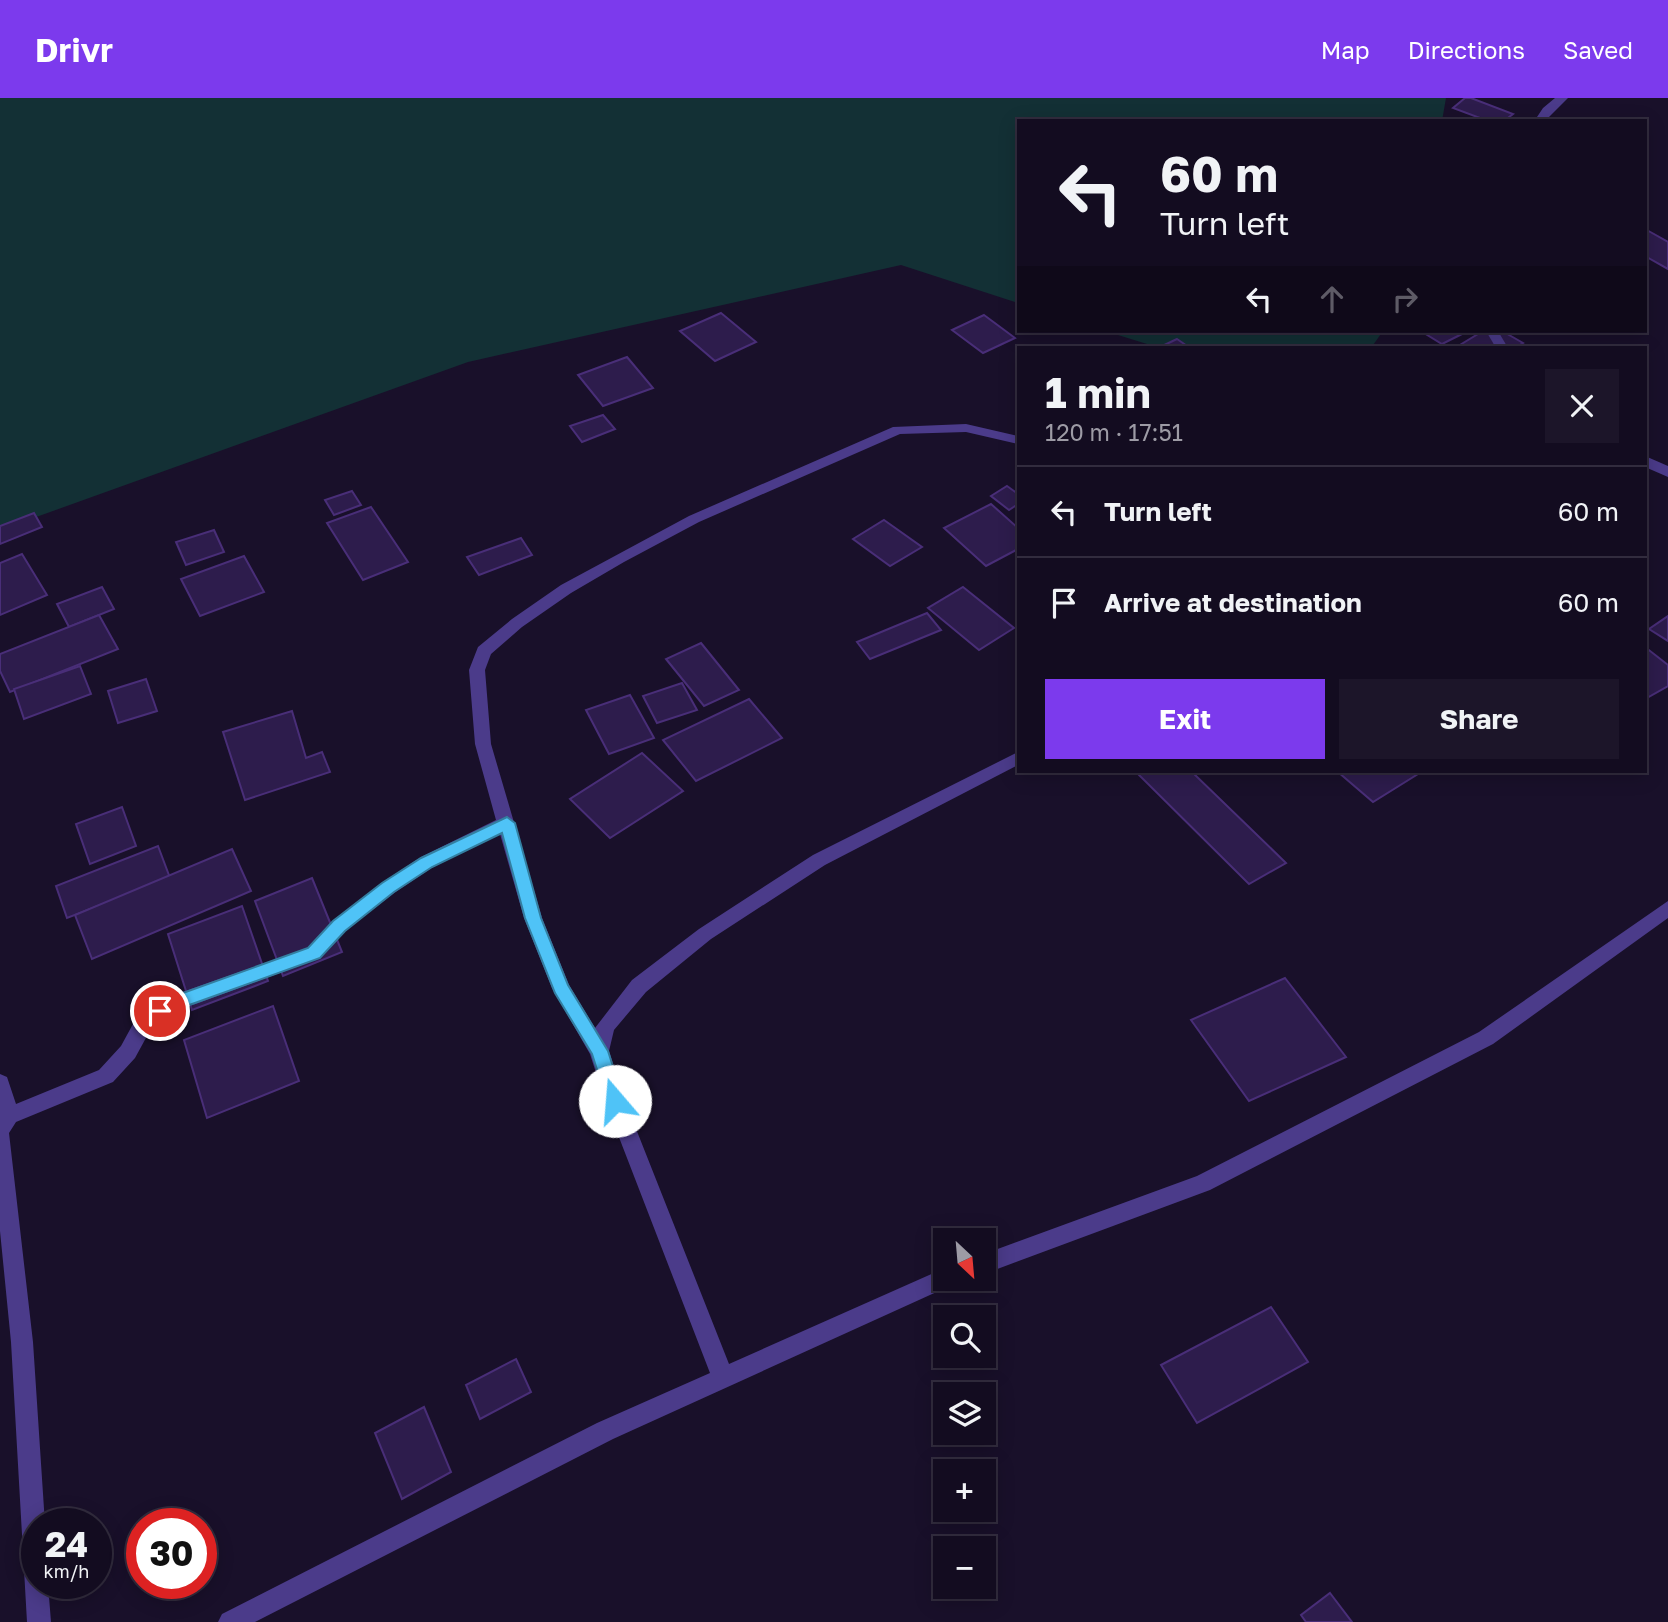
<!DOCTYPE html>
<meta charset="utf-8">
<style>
:root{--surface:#130c20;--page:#1c1529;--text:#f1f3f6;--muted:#9d9ba5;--line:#322c3e;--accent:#7c3aed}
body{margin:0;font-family:"Golos Text",sans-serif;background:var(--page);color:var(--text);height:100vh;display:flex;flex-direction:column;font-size:26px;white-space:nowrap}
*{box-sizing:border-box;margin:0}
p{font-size:23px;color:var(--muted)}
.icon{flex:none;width:38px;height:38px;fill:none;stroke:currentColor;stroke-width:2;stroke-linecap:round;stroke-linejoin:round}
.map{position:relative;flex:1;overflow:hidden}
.details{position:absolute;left:1017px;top:248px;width:630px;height:427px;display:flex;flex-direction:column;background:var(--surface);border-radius:0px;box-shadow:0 4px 18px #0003,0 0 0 2px var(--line)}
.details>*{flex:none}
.top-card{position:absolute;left:1017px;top:21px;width:630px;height:214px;border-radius:0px;box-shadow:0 4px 18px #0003,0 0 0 2px var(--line);background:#130c20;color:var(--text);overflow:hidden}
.needle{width:46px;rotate:154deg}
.tools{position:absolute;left:933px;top:1130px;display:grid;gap:14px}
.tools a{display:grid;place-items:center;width:63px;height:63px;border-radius:0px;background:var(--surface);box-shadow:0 4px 18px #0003,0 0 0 2px var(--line);font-size:35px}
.speed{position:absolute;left:21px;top:1410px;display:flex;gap:14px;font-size:35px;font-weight:700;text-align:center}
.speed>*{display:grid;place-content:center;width:91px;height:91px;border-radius:50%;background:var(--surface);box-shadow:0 4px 18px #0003,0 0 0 2px var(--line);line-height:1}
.speed small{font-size:18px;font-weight:400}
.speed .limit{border:10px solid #d22;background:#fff;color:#111}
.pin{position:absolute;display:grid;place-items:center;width:60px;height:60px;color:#fff;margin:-30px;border:4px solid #fff;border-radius:50%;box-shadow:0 2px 7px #0007}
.me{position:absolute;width:77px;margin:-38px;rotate:342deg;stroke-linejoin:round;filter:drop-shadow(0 0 5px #0008)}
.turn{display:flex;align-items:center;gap:24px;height:147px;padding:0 28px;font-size:32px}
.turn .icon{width:91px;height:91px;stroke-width:2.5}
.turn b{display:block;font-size:49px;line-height:60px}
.lanes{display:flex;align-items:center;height:66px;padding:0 28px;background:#0003;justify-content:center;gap:35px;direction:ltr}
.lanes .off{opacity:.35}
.round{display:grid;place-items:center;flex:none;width:74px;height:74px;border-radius:0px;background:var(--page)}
.headline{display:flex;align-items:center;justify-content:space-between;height:119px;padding:0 28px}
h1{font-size:42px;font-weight:700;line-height:52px}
.action{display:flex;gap:14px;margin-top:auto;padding:14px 28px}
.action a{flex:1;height:80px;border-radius:0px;background:var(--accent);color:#fff;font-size:28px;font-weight:700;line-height:80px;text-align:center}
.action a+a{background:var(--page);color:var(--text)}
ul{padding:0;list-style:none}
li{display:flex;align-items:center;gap:21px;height:91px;padding:0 28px;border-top:2px solid var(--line)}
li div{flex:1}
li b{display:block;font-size:26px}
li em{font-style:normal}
header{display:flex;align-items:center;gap:42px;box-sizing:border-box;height:98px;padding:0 35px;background:var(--accent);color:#fff}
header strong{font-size:33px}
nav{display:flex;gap:38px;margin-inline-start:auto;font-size:24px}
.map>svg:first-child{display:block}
</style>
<header>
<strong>Drivr</strong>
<nav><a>Map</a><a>Directions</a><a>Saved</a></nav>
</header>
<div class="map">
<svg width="1668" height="1524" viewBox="0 0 1668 1524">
<rect width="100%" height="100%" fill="#19102a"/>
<g fill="#133035">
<path d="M0 0H1446L1442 23H1018V205L901 167 468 264 0 432Z"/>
<path d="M1105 233H1383L1371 250H1160Z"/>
</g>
<g fill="#2d1c4c" stroke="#492e78" stroke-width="2">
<path d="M1465 0H1471L1513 16 1504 23H1488L1453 10Z"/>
<path d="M1645 131 1668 144V171L1645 158Z"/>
<path d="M721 215 756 244 715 263 680 233Z"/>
<path d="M984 217 1015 240 983 255 952 232Z"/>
<path d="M1429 233H1468L1442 246 1424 235Z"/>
<path d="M1483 233H1502L1523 245 1515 250H1455Z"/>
<path d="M1177 241 1190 250H1158Z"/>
<path d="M627 259 653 290 603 308 578 277Z"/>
<path d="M603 317 615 331 582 344 570 328Z"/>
<path d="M1007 388 1018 396V406L1009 412 991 398Z"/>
<path d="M352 393 361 407 334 417 325 402Z"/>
<path d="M991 406 1018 430V451L986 468 944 430Z"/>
<path d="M371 409 408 464 363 482 327 425Z"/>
<path d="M34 415 42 429 0 446V428Z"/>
<path d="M884 422 922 449 890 468 853 441Z"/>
<path d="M214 432 224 454 186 467 176 444Z"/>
<path d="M521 440 532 457 479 477 467 459Z"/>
<path d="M22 456 47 497 0 517V465Z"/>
<path d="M244 458 264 494 200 518 181 481Z"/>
<path d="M102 489 114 511 69 529 57 506Z"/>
<path d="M963 489 1014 530 979 552 928 510Z"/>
<path d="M927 515 941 532 870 561 857 544Z"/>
<path d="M99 517 118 551 10 594 0 573V556Z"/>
<path d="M1668 518V543L1649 531Z"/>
<path d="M701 545 739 592 704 608 666 561Z"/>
<path d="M1645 549 1668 567V588L1645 601Z"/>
<path d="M80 568 91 596 24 621 14 591Z"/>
<path d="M146 581 157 613 118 625 108 593Z"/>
<path d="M682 585 697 612 657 625 643 598Z"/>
<path d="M630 597 654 640 609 656 586 612Z"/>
<path d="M749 601 782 640 696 683 663 642Z"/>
<path d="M292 613 306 660 322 654 330 674 245 702 223 634Z"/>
<path d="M642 655 683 693 610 740 570 701Z"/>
<path d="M1136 674H1192L1286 765 1249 786Z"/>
<path d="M1338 674H1415L1418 676 1373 704Z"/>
<path d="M122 709 136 748 90 766 76 726Z"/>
<path d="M158 748 170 780 67 820 56 788Z"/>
<path d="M232 751 251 793 92 861 75 817Z"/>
<path d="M312 780 342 854 283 878 255 803Z"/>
<path d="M242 808 268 883 192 912 168 836Z"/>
<path d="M1285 880 1346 959 1249 1003 1191 922Z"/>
<path d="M273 908 299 983 207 1020 184 942Z"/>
<path d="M1271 1209 1308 1264 1197 1325 1161 1267Z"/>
<path d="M516 1261 531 1294 480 1321 466 1287Z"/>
<path d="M424 1309 451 1374 402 1401 375 1335Z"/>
<path d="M1330 1495 1352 1524H1306L1301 1517Z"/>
</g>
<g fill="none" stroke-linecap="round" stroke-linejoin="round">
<g fill="#4b3b8a" fill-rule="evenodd">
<path d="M1555 0H1568L1549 19 1553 23H1540L1537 19 1543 10Z"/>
<path d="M1486 233H1498L1508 250H1496Z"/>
<path d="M966 326 1018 338V346L966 334 900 336 699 424 624 464 571 495 522 529 491 556 485 572 491 646 542 820 569 887 595 930 632 882 699 831 813 757 1018 654V667L825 767 711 841 646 894 614 932 609 953 625 1003 729 1266 945 1170V1181H955L952 1187 613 1341 255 1524H218L222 1516 597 1325 710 1275 605 1003 590 956 552 890 524 820 500 736 433 769 394 795 345 833 320 860 182 911 153 927 135 960 113 984 16 1024 9 1035 33 1244 45 1426H37V1486H48L51 1524H27L11 1244 0 1133V976L7 979 16 1006 99 972 121 948 139 915 168 899 308 850 333 823 382 785 421 759 496 722 475 646 469 572 478 549 512 521 561 487 689 418 893 329Z"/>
<path d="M1645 358 1668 368V379L1645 369Z"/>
<path d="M1668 803V820L1493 946 1210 1092 984 1176V1156L1197 1078 1479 934Z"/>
</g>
</g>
<path fill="#4fc3f7" stroke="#337fa1" stroke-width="2" d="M507 719 515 725 541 820 568 887 608 953 624 1003 622 1009 615 1011 609 1009 592 956 555 895 525 820 502 735 432 769 394 794 345 833 320 860 181 910 160 921 154 918 152 913 154 908 169 900 308 850 333 823 382 785 421 760Z"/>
</svg>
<div class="tools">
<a><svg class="needle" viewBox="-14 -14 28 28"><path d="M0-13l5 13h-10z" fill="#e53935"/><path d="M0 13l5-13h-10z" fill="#9d9ba5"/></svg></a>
<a><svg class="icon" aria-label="search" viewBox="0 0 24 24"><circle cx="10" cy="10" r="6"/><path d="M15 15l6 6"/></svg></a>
<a><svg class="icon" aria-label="layers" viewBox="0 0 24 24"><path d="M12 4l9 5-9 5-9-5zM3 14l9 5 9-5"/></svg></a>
<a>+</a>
<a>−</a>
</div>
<div class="speed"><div>24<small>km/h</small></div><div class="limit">30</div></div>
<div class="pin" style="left:160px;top:913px;background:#d93025"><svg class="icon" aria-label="arrive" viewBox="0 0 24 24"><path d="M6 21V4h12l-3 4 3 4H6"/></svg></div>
<svg class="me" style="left:615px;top:1003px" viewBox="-20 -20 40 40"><circle r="19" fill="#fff"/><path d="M0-13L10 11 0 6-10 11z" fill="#4fc3f7"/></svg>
<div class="top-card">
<div class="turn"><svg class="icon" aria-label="left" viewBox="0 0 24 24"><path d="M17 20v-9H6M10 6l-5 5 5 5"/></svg><div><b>60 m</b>Turn left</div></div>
<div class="lanes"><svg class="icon" aria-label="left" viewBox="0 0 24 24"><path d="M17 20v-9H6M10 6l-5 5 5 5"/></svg><svg class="icon off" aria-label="ahead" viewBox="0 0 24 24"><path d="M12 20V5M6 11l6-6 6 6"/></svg><svg class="icon off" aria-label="right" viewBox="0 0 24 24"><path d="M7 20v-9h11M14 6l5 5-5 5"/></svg></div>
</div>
<section class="details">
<div class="headline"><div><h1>1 min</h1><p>120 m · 17:51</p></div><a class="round"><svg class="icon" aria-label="close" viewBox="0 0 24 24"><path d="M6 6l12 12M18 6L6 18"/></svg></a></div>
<ul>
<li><svg class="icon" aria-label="left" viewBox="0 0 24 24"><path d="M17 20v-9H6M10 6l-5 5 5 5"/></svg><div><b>Turn left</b></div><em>60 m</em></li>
<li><svg class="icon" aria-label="arrive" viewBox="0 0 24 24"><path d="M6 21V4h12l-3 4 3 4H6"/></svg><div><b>Arrive at destination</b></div><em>60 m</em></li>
</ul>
<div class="action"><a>Exit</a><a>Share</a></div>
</section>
</div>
